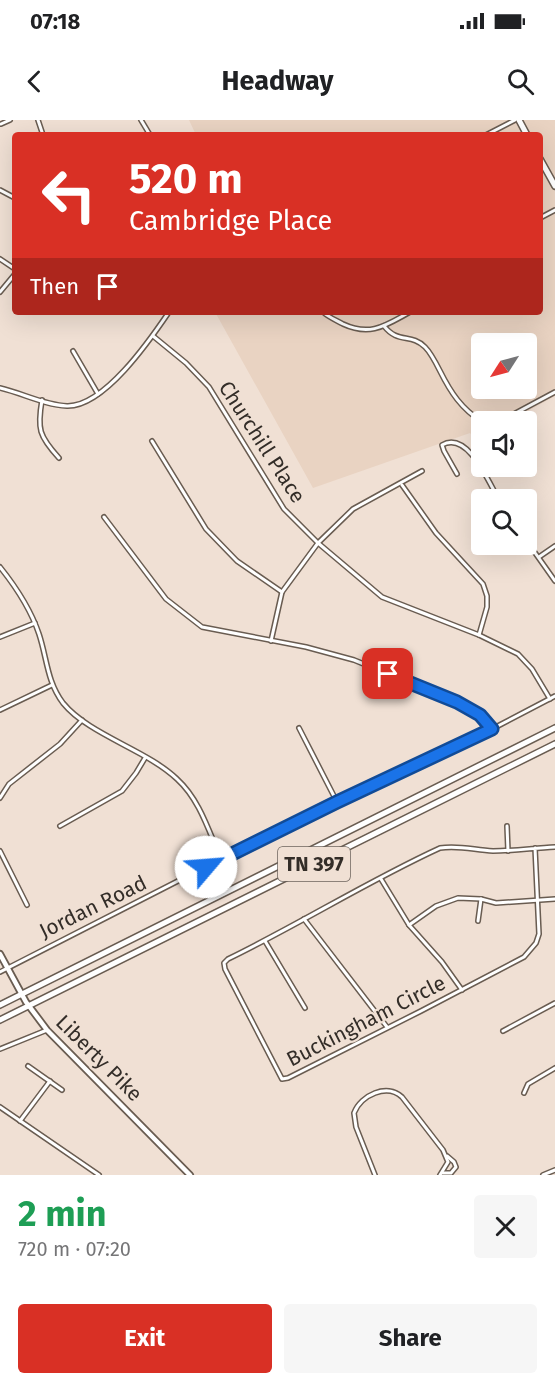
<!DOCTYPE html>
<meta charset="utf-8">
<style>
:root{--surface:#fff;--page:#f6f6f6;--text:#202124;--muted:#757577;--accent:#d93025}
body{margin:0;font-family:"Fira Sans",sans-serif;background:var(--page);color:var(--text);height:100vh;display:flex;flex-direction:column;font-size:22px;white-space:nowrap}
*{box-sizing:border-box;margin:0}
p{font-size:20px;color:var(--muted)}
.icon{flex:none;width:33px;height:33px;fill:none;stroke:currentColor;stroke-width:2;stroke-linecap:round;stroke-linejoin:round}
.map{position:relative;height:1055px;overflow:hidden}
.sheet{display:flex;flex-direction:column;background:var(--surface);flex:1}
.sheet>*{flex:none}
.banner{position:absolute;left:12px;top:12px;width:531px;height:183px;border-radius:6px;box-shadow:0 6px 24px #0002;background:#d93025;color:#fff;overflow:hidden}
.needle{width:39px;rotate:234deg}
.controls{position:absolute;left:471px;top:213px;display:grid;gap:12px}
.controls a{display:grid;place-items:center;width:66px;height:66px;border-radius:6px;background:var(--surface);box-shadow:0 6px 24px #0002;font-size:30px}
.pin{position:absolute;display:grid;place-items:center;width:51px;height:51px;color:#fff;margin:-26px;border-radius:12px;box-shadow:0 3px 9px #0006}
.me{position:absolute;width:66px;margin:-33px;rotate:63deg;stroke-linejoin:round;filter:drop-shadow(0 0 4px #0008)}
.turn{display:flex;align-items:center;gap:21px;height:126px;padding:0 18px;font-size:27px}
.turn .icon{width:78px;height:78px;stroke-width:2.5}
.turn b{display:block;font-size:42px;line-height:51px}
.then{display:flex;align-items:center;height:57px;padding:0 18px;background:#0003;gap:12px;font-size:22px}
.round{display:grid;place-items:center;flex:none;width:63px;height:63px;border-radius:6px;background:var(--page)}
.head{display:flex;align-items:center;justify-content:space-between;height:102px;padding:0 18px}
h1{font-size:36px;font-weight:700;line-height:45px;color:#1e9e55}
.button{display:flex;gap:12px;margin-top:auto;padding:12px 18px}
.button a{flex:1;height:69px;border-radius:6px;background:var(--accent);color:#fff;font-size:24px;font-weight:700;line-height:69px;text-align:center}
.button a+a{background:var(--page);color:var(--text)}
.status{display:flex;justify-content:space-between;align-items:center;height:42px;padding:0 30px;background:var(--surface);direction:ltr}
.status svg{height:16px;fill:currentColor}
header{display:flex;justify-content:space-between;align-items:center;height:78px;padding:0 18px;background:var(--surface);font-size:27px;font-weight:700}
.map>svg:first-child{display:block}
</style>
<div class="status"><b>07:18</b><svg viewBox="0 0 49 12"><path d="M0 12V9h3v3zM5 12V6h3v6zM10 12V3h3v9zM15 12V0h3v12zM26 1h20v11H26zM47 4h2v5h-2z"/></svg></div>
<header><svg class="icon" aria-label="back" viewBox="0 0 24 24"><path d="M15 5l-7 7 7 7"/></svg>Headway<svg class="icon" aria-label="search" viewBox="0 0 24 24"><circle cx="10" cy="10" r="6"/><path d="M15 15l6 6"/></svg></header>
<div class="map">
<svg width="555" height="1055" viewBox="0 0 555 1055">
<rect width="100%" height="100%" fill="#f0e0d4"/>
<path fill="#e9d3c2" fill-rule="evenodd" d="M189 0H555V276L510 301 482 302 481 318 476 321 470 313 313 368 215 192H540V15H196ZM482 224H526V268H482Z"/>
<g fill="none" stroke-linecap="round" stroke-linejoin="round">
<g stroke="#695c51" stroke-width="6">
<g id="minor">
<path d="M38 0 43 15"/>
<path d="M141 0 150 15"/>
<path d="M1 4 10 0"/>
<path d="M486 15 515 0"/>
<path d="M0 70 15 78"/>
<path d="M540 98 555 90"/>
<path d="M0 139 15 149"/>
<path d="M0 172 15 154"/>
<path d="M323 192C328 197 336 200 343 204 371 217 386 205 410 192"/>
<path d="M384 206C398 224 411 213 425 227 431 233 436 243 440 251 451 273 461 288 482 302"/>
<path d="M153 216 186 243 209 267 284 389 318 423 382 477 479 515 518 534 532 549 550 579"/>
<path d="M73 231 98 274"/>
<path d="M0 268C22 273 44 285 67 286 104 287 150 220 169 192"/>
<path d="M42 280C37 309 39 316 59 338"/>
<path d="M499 302 555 272"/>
<path d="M152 321 206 409 237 441 282 472"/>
<path d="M457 354 444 331 442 325C468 310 489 363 499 380"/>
<path d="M402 365 436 413 483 464 487 476V487L479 515"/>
<path d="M104 397 166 479 202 507 306 527 354 540 457 582 480 595 492 609"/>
<path d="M526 420 555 461"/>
<path d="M539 437 555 426"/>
<path d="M0 447C16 467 31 490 39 514 47 538 47 562 63 583 89 615 147 630 177 659 200 680 209 712 221 739"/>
<path d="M0 517 35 503"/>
<path d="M271 521 282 472 318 423 353 389 422 351"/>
<path d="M0 590 52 565"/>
<path d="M299 608 337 682"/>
<path d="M0 678 9 664 60 624 82 600"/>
<path d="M60 706 122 671 136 653 145 638"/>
<path d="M507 706 508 731"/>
<path d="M535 728 539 814 536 823 524 837 421 891 288 958 282 959 225 849 224 843 228 839C300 804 368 761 440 728 459 725 474 730 493 731 513 731 534 728 555 727"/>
<path d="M0 731 27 785"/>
<path d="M381 759 409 805 442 842 462 870"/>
<path d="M304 799 387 907"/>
<path d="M478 801 481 779"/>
<path d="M409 805 436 786 458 778 481 779 496 783 555 779"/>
<path d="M265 821 305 888"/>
<path d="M0 852 221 739 492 609 555 576"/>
<path d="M503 911 555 883"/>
<path d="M0 929 47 910"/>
<path d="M28 946 62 970"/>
<path d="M524 973 528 964 555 948"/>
<path d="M0 987 99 1055"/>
<path d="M20 1001 50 961"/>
<path d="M443 1053H451L456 1047 454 1042 447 1036"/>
<path d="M375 1055 356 1007 354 993C361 975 387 963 402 977L443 1030 448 1042 440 1055"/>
<path d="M543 1055 555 1050"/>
</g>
</g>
<g stroke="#695c51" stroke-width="8">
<path id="tertiary" d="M0 834 26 882 47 910 190 1055"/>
</g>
<g stroke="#695c51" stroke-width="8">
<g id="trunk">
<path d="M519 0 527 15"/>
<path d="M540 39 555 66"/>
<path d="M0 885 555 608"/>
<path d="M0 900 555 624"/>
</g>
</g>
<use href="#minor" stroke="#fff" stroke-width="3"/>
<use href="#tertiary" stroke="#fff" stroke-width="4.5"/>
<use href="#trunk" stroke="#fff" stroke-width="5"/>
</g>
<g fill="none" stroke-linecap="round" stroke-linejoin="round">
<g stroke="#114b97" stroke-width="15">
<path id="route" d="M206 747 337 682 492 609 480 595 457 582 388 554"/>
</g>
<use href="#route" stroke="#1a73e8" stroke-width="10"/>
</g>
<g text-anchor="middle" stroke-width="4.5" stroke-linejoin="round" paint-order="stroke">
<rect fill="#f0e0d4" stroke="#6c635c" stroke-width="1.5" x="278" y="727" width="72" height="34" rx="4.5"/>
<g font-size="20" font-weight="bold" fill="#332d28">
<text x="314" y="751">TN 397</text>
</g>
<g font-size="21" fill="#332d28" stroke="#f0e0d4">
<text transform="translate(262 322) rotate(57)" y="7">Churchill Place</text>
<text transform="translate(93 787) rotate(-26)" y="7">Jordan Road</text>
<text transform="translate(366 901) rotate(-27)" y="7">Buckingham Circle</text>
<text transform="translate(99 938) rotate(45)" y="7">Liberty Pike</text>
</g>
</g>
</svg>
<div class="controls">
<a><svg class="needle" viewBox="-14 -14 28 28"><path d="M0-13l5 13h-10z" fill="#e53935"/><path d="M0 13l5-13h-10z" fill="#757577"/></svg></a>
<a><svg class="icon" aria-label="sound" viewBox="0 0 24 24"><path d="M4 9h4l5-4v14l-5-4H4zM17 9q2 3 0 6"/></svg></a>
<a><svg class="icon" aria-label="search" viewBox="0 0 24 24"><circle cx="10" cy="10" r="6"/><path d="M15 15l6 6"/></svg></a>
</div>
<div class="pin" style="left:388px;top:554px;background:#d93025"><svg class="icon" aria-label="arrive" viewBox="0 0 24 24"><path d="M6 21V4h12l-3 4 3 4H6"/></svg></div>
<svg class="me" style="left:206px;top:747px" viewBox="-20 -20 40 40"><circle r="19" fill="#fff"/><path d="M0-13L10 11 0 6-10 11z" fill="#1a73e8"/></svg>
<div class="banner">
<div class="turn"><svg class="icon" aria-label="left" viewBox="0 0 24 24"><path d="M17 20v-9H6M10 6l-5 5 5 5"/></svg><div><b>520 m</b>Cambridge Place</div></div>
<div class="then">Then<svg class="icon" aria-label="arrive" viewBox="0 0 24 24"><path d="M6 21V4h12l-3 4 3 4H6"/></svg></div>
</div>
</div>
<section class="sheet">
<div class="head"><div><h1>2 min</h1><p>720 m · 07:20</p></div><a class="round"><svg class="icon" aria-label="close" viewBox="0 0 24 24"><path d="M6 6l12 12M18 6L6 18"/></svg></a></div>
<div class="button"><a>Exit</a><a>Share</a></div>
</section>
